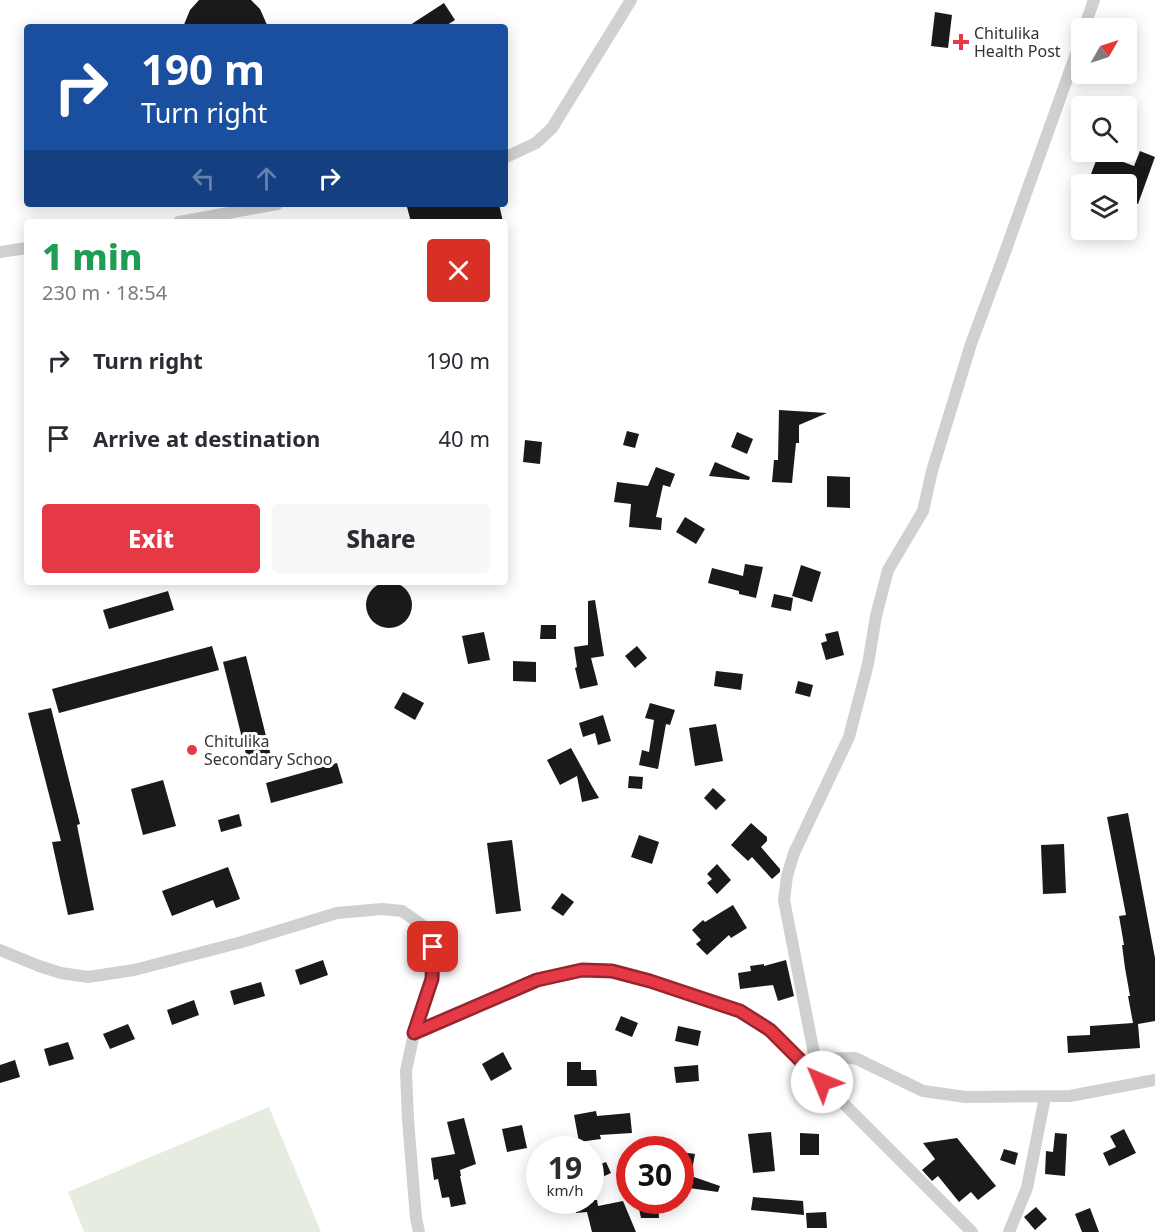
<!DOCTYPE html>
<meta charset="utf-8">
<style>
:root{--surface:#fff;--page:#f7f7f7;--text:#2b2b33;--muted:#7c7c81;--accent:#e63946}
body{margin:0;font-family:"Noto Sans",sans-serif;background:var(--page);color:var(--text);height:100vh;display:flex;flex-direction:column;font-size:22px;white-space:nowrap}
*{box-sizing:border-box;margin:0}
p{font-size:20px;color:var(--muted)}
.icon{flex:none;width:33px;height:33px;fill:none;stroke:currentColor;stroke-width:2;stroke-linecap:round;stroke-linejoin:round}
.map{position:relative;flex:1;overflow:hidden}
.drawer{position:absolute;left:24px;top:219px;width:484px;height:366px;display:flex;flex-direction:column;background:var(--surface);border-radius:6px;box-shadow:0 3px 15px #0003}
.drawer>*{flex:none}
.guide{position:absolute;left:24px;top:24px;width:484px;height:183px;border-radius:6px;box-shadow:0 3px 15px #0003;background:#1a4fa0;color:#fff;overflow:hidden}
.needle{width:39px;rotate:51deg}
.buttons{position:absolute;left:1071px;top:18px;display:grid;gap:12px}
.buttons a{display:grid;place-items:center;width:66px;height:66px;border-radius:6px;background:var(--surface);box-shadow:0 3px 15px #0003;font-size:30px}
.speed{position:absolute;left:526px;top:1136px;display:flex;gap:12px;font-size:30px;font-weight:700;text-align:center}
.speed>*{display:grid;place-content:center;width:78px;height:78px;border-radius:50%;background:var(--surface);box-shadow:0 3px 15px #0003;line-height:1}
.speed small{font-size:15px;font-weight:400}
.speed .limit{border:9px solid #d22;background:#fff;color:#111}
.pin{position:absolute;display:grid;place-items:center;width:51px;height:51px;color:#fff;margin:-26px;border-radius:12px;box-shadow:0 3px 9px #0006}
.me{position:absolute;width:66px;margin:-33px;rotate:315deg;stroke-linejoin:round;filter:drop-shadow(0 0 4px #0008)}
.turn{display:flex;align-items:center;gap:21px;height:126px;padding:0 18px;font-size:27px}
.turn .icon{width:78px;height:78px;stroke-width:2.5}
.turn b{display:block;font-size:42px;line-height:51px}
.lanes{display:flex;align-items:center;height:57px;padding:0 18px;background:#0003;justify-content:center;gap:30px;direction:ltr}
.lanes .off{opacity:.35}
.round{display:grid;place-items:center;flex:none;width:63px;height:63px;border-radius:6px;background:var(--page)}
.summary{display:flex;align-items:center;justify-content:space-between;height:102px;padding:0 18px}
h1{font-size:36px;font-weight:800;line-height:45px;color:#1e9e55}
.cta{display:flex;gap:12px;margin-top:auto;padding:12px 18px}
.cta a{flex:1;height:69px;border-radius:6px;background:var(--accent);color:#fff;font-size:24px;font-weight:800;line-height:69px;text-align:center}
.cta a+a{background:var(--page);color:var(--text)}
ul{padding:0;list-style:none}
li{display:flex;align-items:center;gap:18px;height:78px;padding:0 18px}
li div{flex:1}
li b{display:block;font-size:22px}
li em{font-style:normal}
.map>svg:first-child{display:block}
</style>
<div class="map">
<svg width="1155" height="1232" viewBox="0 0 1155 1232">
<rect width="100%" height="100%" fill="#fff"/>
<path fill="#e6ecdf" d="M269 1107 321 1232H84L68 1192Z"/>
<g fill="#1a1a1a">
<path d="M199 0H251L260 9 268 27H183L190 10Z"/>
<path d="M444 3 455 20 444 27H407Z"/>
<path d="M935 12 952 15 948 48 931 46Z"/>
<path d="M1140 151 1155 157 1138 204 1126 200V184H1119L1091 174 1099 153 1134 166Z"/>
<path d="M417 204H499L503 222H411L407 207Z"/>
<path d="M779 410 827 413 799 425V443H796L792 483 772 482 774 460H778Z"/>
<path d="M627 431 639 434 635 448 623 445Z"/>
<path d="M737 432 753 439 747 454 731 447Z"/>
<path d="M525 440 542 442 540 464 523 462Z"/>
<path d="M715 462 750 477 749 480 709 476Z"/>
<path d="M656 467 675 474 670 487 663 485 656 517 662 518 661 530 629 527 631 504 614 502 617 482 648 486Z"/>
<path d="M827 476 850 477V508L827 507Z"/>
<path d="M685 517 705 529 696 544 676 532Z"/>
<path d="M745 564 763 567 756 598 739 594V591L708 583 712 568 743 576Z"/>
<path d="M801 565 821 572 812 602 792 596Z"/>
<circle cx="389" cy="605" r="23"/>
<path d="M168 591 174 610 109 629 103 610Z"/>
<path d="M774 594 793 598 791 611 771 607Z"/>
<path d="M595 600 604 656 591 658 598 685 580 689 575 668 577 667 574 647 588 645V601Z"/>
<path d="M541 625H556V639H540Z"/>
<path d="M838 631 844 655 826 660 821 643 827 641 825 634Z"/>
<path d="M484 632 490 660 468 664 462 636Z"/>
<path d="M212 646 219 670 59 713 52 689Z"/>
<path d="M637 646 647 658 635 668 625 656Z"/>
<path d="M246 656 271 756 248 762 223 662Z"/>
<path d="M513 661 536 662V682L513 681Z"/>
<path d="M716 671 743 674 741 690 714 686Z"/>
<path d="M798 681 813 685 810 697 795 693Z"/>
<path d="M403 692 424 703 415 720 394 708Z"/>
<path d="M650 703 675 710 670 725 666 724 658 769 639 765 642 750 649 752 654 720 645 718Z"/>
<path d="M51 708 80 824 77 825 94 910 68 915 52 842 61 841 28 713Z"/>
<path d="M603 715 611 741 598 745 595 733 583 737 579 723Z"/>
<path d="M716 724 723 761 695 766 689 728Z"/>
<path d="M571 748 593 788 599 798 582 802 577 776 560 785 547 760Z"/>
<path d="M337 763 343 783 271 803 266 783Z"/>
<path d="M629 776 643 777 642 789 628 788Z"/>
<path d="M163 780 176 826 143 835 131 789Z"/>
<path d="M713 788 726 800 716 810 704 798Z"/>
<path d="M1128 813 1155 958V1021L1138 1024 1140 1048 1068 1053 1067 1036 1090 1035V1026L1133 1023 1128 996H1130L1125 968 1122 945H1124L1119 916 1126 915 1107 817Z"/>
<path d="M239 814 242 826 221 832 218 820Z"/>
<path d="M751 823 767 837V841L761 847 780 869V872L772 879 752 857 748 861 731 845Z"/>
<path d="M639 835 659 842 652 864 631 857Z"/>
<path d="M512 840 521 911 496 914 487 843Z"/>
<path d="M1064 844 1066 893 1043 894 1041 845Z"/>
<path d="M717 864 731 880 717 894 707 883 712 879 707 874Z"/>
<path d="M228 867 240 899 216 908 213 900 172 916 162 891Z"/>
<path d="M562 893 574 902 563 916 551 908Z"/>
<path d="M733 905 747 928 731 938 729 935 707 955 696 944 701 940 692 930 703 920 705 922Z"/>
<path d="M323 960 328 975 300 985 295 970Z"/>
<path d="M786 960 794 996 778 1001 773 985 740 989 738 973 751 971 750 966 764 964V966Z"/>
<path d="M261 982 265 996 234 1005 230 991Z"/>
<path d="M194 1000 199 1015 172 1025 167 1010Z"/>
<path d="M621 1016 638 1023 632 1037 615 1030Z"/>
<path d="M128 1024 135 1039 110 1049 103 1034Z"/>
<path d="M678 1026 701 1031 698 1046 675 1041Z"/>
<path d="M68 1042 74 1059 49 1066 44 1049Z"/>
<path d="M503 1052 512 1069 491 1081 482 1064Z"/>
<path d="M15 1060 20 1077 0 1083V1065Z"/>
<path d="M567 1062H581V1070H596L597 1086H567Z"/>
<path d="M698 1065 699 1081 676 1083 674 1067Z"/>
<path d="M596 1111 597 1116 630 1113 632 1133 600 1135 601 1139 579 1142 574 1115Z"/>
<path d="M464 1118 476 1164 460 1170 461 1176H460L466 1204 451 1207 449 1197 442 1198 438 1179 434 1180 431 1158 455 1154 447 1122Z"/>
<path d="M522 1125 527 1148 507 1152 502 1129Z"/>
<path d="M1124 1129 1136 1153 1109 1166 1103 1153 1116 1147 1110 1136Z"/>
<path d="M771 1132 775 1171 753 1173 748 1134Z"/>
<path d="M800 1133 819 1134V1155H800Z"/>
<path d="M1055 1133 1067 1134 1065 1176 1045 1174 1046 1151 1053 1152Z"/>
<path d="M957 1138 996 1186 978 1200 971 1192 959 1202 938 1176 932 1181 922 1170 935 1159 923 1143Z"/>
<path d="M1004 1149 1018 1153 1015 1165 1000 1160Z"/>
<path d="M681 1152 695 1154 691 1176 720 1186 718 1192 689 1188 687 1197H681Z"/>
<path d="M606 1162 611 1173 591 1182V1168Z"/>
<path d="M753 1197 803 1201 804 1215 751 1210Z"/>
<path d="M575 1200H597L598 1206 623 1201 636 1232H592L587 1212 576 1213Z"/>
<path d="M637 1200H658L659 1218H641Z"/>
<path d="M1036 1207 1047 1219 1035 1230 1024 1217Z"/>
<path d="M1090 1208 1099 1232H1082L1075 1214Z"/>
<path d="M826 1212 827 1228H807L806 1213Z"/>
</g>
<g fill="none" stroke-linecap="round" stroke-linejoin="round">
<g stroke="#d0d0d0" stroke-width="12">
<path d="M1084 28 1094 0"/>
<path d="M506 157 536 143 552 128 631 0"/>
<path d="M179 222 277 204"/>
<path d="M0 252 27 248"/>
<path d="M0 950 39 966 61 973 88 977 134 970 242 942 337 913 382 909 402 911 422 925 433 947 432 979 414 1033 406 1071 408 1120 416 1218 419 1232"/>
<path d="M414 1033 537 980 582 970 612 971 650 981 739 1011 770 1030 972 1232"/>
<path d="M815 1059 855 1058 923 1091 966 1097 1070 1096 1155 1080"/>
<path d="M805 1065 815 1059 784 900 787 876 794 853 849 737 868 664 876 616 888 570 923 511 932 471 971 344 1000 266 1082 37"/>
<path d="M1009 1232 1027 1188 1045 1097"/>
</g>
</g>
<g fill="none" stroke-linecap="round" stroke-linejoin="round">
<g stroke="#96252e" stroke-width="15">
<path id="route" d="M433 947 432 979 414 1033 537 980 582 970 612 971 650 981 740 1011 770 1030 822 1082"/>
</g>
<use href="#route" stroke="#e63946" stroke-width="10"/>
</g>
<g fill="#e63946" stroke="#fff" stroke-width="2">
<path d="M958 33h6v6h6v6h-6v6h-6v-6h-6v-6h6z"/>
<circle cx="192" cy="750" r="6"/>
</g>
<g text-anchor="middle" stroke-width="6" stroke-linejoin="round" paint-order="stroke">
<g font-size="16" fill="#333" stroke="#fff" text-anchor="start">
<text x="974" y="39">Chitulika<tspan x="974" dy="18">Health Post</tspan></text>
<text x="204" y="747">Chitulika<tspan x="204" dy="18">Secondary Schoo</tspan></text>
</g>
</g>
</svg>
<div class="buttons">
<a><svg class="needle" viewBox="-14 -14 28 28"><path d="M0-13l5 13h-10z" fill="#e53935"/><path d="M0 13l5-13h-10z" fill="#7c7c81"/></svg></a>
<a><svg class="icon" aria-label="search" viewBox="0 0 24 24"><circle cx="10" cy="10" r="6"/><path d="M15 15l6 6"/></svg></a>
<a><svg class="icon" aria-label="layers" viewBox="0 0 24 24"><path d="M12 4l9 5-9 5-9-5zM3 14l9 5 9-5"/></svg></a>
</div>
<div class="speed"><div>19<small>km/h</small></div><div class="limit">30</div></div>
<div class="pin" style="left:433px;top:947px;background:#d93025"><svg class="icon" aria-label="arrive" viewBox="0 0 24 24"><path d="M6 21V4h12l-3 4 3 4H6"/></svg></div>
<svg class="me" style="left:822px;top:1082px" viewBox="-20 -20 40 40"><circle r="19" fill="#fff"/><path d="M0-13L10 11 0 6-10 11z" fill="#e63946"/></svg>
<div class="guide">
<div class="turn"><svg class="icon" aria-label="right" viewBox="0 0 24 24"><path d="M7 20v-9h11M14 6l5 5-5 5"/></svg><div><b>190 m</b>Turn right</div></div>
<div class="lanes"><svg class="icon off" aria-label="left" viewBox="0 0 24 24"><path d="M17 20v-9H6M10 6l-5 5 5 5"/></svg><svg class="icon off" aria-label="ahead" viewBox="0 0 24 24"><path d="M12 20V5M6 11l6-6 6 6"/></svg><svg class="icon" aria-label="right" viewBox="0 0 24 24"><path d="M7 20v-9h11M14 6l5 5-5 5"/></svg></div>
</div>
<section class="drawer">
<div class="summary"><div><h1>1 min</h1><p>230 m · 18:54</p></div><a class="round" style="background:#d93025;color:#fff"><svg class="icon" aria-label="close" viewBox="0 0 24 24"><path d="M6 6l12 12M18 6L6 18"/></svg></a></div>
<ul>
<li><svg class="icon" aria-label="right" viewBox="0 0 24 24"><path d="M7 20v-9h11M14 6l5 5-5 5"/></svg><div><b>Turn right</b></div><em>190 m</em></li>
<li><svg class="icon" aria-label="arrive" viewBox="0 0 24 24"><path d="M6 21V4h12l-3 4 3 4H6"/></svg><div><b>Arrive at destination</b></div><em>40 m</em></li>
</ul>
<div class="cta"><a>Exit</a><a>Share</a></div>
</section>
</div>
